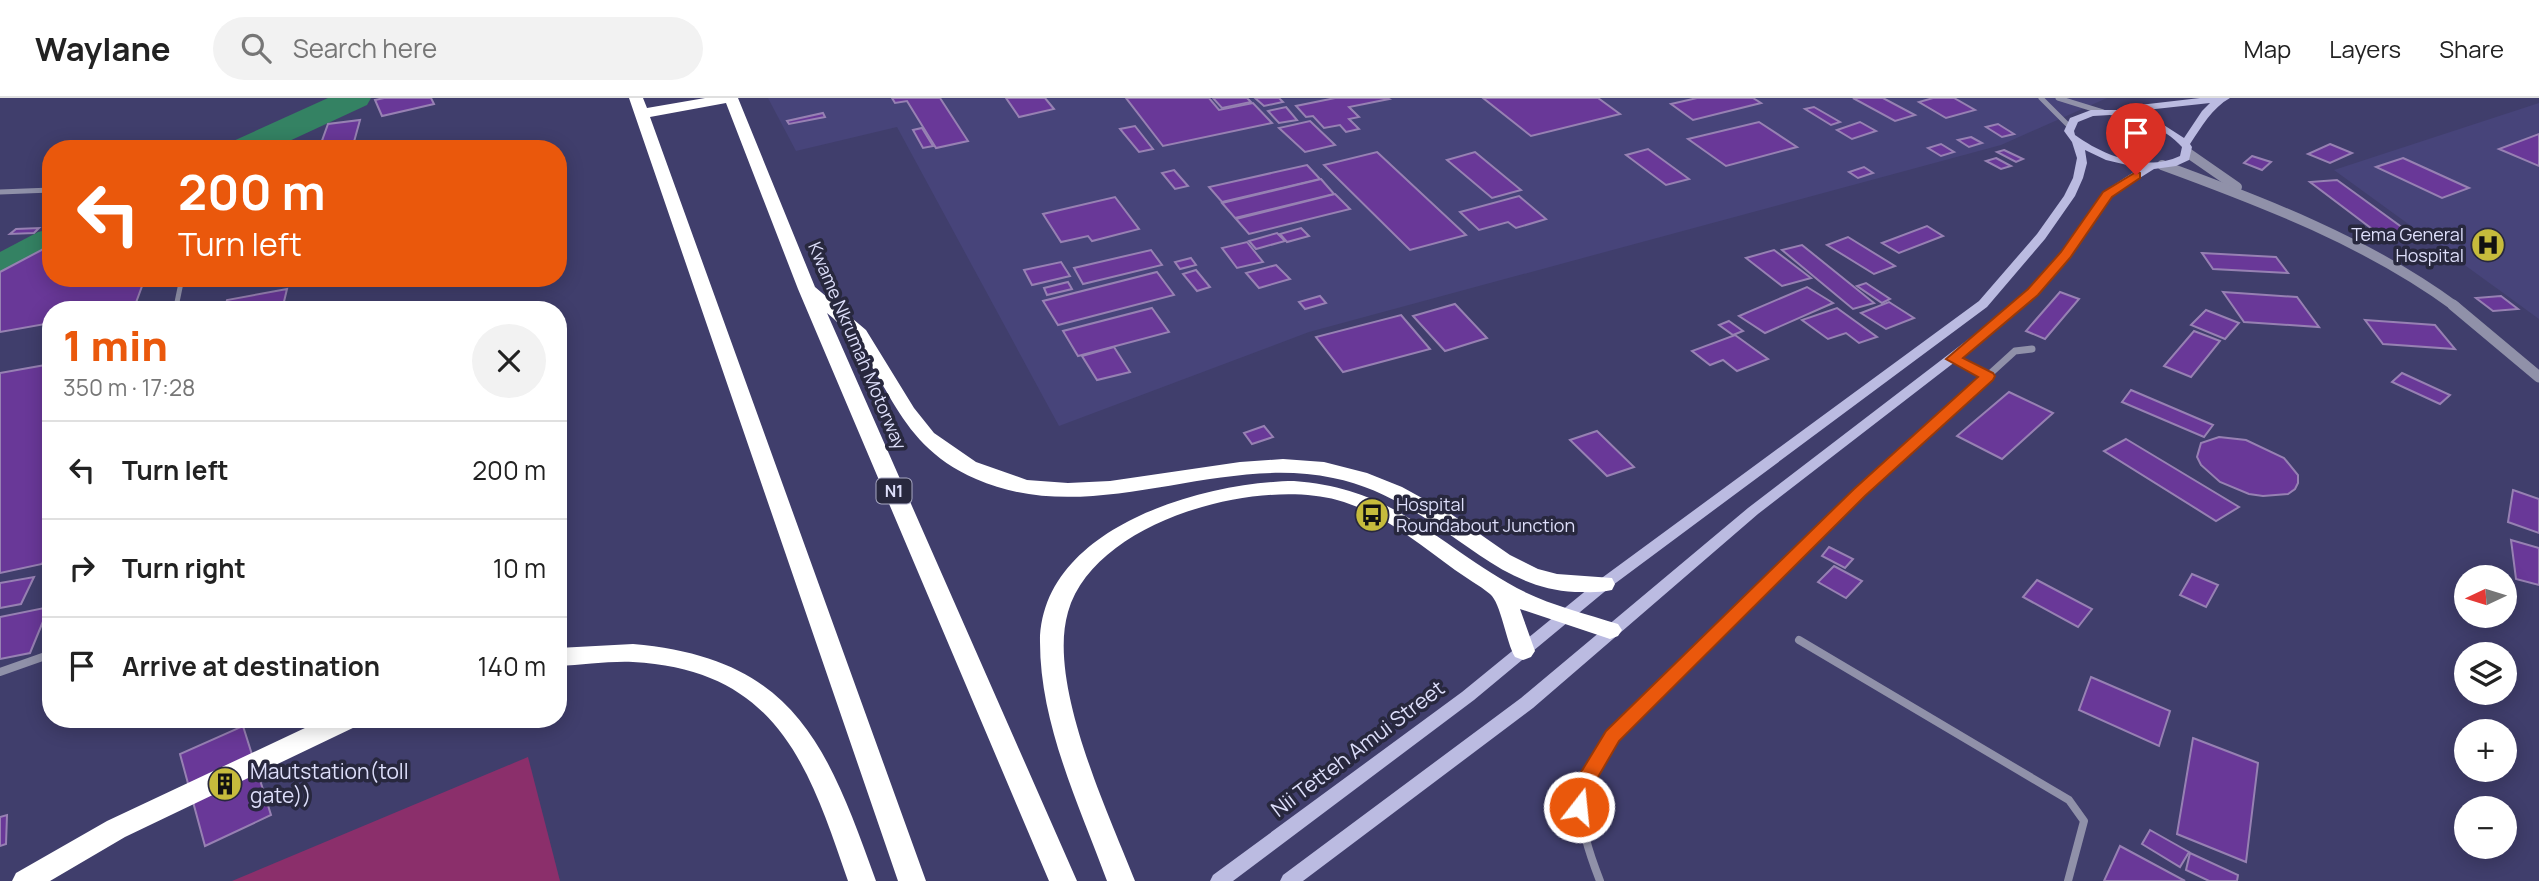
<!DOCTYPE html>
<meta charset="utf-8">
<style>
:root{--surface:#fff;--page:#f2f2f2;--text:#222;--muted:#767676;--line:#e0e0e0;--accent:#ea580c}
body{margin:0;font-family:Manrope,sans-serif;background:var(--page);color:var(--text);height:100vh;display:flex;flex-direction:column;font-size:26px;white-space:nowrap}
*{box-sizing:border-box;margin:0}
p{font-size:23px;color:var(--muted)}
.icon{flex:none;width:38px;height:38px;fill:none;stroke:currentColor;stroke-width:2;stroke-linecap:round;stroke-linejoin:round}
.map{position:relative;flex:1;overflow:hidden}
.sheet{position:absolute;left:42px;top:203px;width:525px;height:427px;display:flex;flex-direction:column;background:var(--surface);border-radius:28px;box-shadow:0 4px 18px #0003}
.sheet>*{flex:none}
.banner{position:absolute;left:42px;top:42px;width:525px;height:147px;border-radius:28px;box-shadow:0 4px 18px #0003;background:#ea580c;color:#fff;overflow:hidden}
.needle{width:46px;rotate:266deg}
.buttons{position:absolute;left:2454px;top:467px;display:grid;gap:14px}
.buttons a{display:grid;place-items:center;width:63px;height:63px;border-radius:50%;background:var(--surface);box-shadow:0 4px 18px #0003;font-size:35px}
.pin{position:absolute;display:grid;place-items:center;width:60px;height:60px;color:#fff;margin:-72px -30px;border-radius:50% 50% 50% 0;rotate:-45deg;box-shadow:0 0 7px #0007}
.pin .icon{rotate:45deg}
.me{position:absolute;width:77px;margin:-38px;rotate:16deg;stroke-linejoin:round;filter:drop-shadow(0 0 5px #0008)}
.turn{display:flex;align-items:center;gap:24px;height:147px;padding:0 21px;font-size:32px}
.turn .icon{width:91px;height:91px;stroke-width:2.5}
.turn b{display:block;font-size:49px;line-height:60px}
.round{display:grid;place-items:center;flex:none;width:74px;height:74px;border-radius:37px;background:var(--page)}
.head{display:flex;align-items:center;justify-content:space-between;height:119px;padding:0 21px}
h1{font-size:42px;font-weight:800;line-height:52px;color:var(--accent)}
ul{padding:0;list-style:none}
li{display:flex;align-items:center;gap:21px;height:98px;padding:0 21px;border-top:2px solid var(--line)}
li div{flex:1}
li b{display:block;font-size:26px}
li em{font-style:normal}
header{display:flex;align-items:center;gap:42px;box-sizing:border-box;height:98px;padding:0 35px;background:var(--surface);border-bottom:2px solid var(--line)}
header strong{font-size:33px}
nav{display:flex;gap:38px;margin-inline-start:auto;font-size:24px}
.search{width:490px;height:63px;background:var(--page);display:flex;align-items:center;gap:18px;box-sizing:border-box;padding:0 24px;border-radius:38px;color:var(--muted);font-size:26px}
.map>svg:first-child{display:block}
</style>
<header>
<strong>Waylane</strong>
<div class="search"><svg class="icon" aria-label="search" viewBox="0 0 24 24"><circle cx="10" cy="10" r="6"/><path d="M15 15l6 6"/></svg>Search here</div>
<nav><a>Map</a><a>Layers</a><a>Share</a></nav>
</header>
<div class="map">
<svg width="2539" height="783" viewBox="0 0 2539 783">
<rect width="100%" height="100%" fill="#403e6c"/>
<g fill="#47447a">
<path d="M768 0H2107L2001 47 1309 234 1059 328 897 29 796 53Z"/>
<path d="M2539 5V221L2334 72Z"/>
</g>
<path fill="#8b2f6b" d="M528 659 560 783H232Z"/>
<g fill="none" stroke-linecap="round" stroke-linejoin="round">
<g fill="#348263" fill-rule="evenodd">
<path d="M328 0H371L367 7 272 51H226L231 44Z"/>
<path d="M51 131V157L14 177 0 181V154L38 134Z"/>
</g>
</g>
<g fill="#693898" stroke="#9781b3" stroke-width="2">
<path d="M384 0H431L434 6 382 18 375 2Z"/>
<path d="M892 0H940L968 43 936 50 907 3 895 5Z"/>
<path d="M1006 0H1045L1054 11 1019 19Z"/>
<path d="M1126 0H1209L1219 12 1253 5 1272 25 1163 48Z"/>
<path d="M1213 0H1247L1251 4 1222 10Z"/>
<path d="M1255 0H1279L1283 4 1264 8Z"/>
<path d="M1335 0H1387L1389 1 1349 9 1359 19 1349 21 1359 31 1346 34 1340 27 1324 30 1313 18 1306 19 1296 8Z"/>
<path d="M1483 0H1598L1620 16 1531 38Z"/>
<path d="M1697 0H1753L1761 5 1693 22 1671 6Z"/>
<path d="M1853 0H1883L1915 17 1895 23Z"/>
<path d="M1933 0H1954L1975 12 1946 20 1919 4Z"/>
<path d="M1286 9 1297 22 1279 25 1268 13Z"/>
<path d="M1814 9 1840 24 1831 27 1805 11Z"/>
<path d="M823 15 825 19 789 26 787 23Z"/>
<path d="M360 22 352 51H319L328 26Z"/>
<path d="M1310 23 1335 47 1305 54 1279 30Z"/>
<path d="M1759 24 1797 49 1726 68 1688 41Z"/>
<path d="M1860 24 1876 33 1852 41 1837 32Z"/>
<path d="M1998 26 2014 36 2002 39 1986 29Z"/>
<path d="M1135 28 1153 51 1139 54 1120 31Z"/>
<path d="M922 30 933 48 923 50 913 32Z"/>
<path d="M2539 36V68L2499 51Z"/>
<path d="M1971 39 1982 45 1969 49 1958 42Z"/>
<path d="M1941 46 1954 54 1941 58 1928 50Z"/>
<path d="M2330 46 2352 55 2330 65 2308 56Z"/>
<path d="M1648 51 1689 81 1666 87 1626 57Z"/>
<path d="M2004 52 2023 61 2016 64 1997 54Z"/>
<path d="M1377 54 1466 137 1410 152 1324 67Z"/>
<path d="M1475 54 1521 92 1492 100 1447 62Z"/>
<path d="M2252 58 2271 64 2262 72 2244 65Z"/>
<path d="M1996 60 2011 68 2001 71 1986 63Z"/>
<path d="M2403 60 2469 90 2442 100 2376 69Z"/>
<path d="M1307 67 1320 81 1222 104 1209 89Z"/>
<path d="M1864 69 1873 75 1858 80 1849 74Z"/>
<path d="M1174 72 1188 88 1175 91 1162 75Z"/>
<path d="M1321 81 1334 96 1235 120 1222 105Z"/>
<path d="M2337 82 2418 141 2388 143 2310 84Z"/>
<path d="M1335 96 1350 111 1249 136 1236 121Z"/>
<path d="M1519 98 1546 121 1516 130 1508 124 1479 132 1460 114Z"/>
<path d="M1115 99 1139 131 1092 143 1088 138 1061 144 1043 116Z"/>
<path d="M1927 128 1943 138 1899 155 1882 145Z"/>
<path d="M39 130 34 135 10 136 16 131Z"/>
<path d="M1301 130 1309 138 1287 144 1280 136Z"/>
<path d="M1277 135 1285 143 1256 151 1249 143Z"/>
<path d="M1848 139 1895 168 1874 176 1827 147Z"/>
<path d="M1247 144 1263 164 1237 170 1222 150Z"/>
<path d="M51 147V180H145L134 210 51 212V225L0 234V174Z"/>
<path d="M1802 147 1874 205 1853 211 1782 152Z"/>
<path d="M1151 152 1162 167 1083 186 1074 170Z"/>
<path d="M1774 152 1811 180 1782 188 1746 160Z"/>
<path d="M2202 155 2276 159 2288 175 2213 171Z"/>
<path d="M1191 160 1196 167 1180 171 1175 164Z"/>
<path d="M1061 164 1070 178 1032 187 1024 172Z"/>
<path d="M1276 167 1290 181 1259 190 1246 175Z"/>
<path d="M1196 172 1210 189 1197 193 1183 176Z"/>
<path d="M1157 174 1174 197 1058 227 1043 203Z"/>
<path d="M1068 184 1072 191 1047 197 1044 190Z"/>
<path d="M1866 185 1890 201 1882 205 1857 188Z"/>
<path d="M1807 189 1833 205 1765 235 1739 218Z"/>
<path d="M287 191 282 212H224L227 202Z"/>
<path d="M2060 194 2079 201 2045 241 2026 233Z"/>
<path d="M2223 194 2297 199 2319 229 2244 224Z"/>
<path d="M1320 198 1326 205 1305 211 1299 204Z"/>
<path d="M2501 198 2518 211 2493 213 2476 200Z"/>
<path d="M1889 204 1914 220 1886 231 1861 215Z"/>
<path d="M1455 206 1487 240 1445 253 1413 218Z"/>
<path d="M1152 210 1169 234 1078 258 1063 233Z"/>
<path d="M1837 210 1877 239 1859 245 1846 235 1828 241 1802 222Z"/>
<path d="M2206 212 2239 225 2225 241 2191 227Z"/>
<path d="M1401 217 1430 251 1343 274 1316 239Z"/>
<path d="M2365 222 2435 227 2455 251 2383 246Z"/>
<path d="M1729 223 1743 233 1733 237 1719 227Z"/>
<path d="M2194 233 2220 243 2191 279 2164 268Z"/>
<path d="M1735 237 1768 261 1737 273 1723 262 1710 267 1692 253Z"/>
<path d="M1114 249 1130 274 1097 282 1082 258Z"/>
<path d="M51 266V443L42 466 0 475V275Z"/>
<path d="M2402 275 2450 297 2440 306 2392 284Z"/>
<path d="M2131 292 2213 327 2204 339 2122 304Z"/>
<path d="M2009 294 2053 315 2002 361 1957 338Z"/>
<path d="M1264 328 1273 339 1252 346 1244 335Z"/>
<path d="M1597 333 1634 369 1607 378 1570 342Z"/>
<path d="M2219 339 2246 342 2284 360 2298 377V385L2295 391 2288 396 2263 398 2249 396 2220 384 2201 367 2197 359 2201 345Z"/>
<path d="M2126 341 2239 409 2216 423 2104 353Z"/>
<path d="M2513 392 2539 401V435L2508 424Z"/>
<path d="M2511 442 2539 450V487L2516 481Z"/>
<path d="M1829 449 1853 461 1845 470 1822 458Z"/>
<path d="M1834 468 1862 483 1846 500 1818 484Z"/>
<path d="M2192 476 2218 487 2206 509 2180 497Z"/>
<path d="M34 479 21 506 0 510V485Z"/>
<path d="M2037 482 2092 511 2078 529 2023 499Z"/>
<path d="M49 509 30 555 0 561V519Z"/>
<path d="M2091 579 2170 613 2159 648 2079 612Z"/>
<path d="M243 628 271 717 205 748 180 656Z"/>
<path d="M2193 640 2258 665 2246 764 2177 736Z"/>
<path d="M7 717 6 746 0 748V719Z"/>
<path d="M2150 732 2189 754 2180 769 2142 746Z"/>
<path d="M2120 748 2185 783H2104Z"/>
<path d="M2190 755 2238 777 2237 783H2209L2186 772Z"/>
</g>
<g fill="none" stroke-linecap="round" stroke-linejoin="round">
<g stroke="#9091a9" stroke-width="5">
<path d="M2041 0 2069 28"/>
<path d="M2058 0 2103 14"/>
<path d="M0 94 51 92"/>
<path d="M176 209 182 180"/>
</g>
<g stroke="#9091a9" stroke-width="7">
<path d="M175 212 176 207"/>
<path d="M1953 261 1988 278"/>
<path d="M1787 466 1859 395 2015 253 2032 251"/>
</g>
<g stroke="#9091a9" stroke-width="8">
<path d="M1799 542 2069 702 2084 723 2068 783"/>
<path d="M0 574 51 556"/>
<path d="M1600 783C1575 718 1574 697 1612 638L1788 465"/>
</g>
<g stroke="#9091a9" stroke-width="10">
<path d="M2188 55 2237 89"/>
<path d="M2162 67C2263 104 2368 144 2456 209"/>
</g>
<path stroke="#9091a9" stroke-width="11" d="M2453 207 2539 279"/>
<path fill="#bbbbe1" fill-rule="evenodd" d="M2200 0H2230C2212 10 2202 28 2190 46L2192 49 2189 62 2176 68 2154 71 2111 98 2055 178 1995 233 1758 416 1533 610 1303 783H1280L1283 777 1521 600 1748 410 1987 227 2047 174 2103 94 2140 70 2106 62 2085 52 2087 65 2083 80 2075 98 2045 141 1987 209 1609 490 1474 602 1233 783H1210L1213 777 1462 594 1599 482 1979 203 2037 136 2064 98 2073 80 2077 60 2072 44 2064 33 2070 20 2091 12H2117L2122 9ZM2210 5 2202 13 2184 40 2156 22 2128 14ZM2110 17C2137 21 2163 28 2182 49L2180 58C2146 74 2104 58 2075 37L2074 33 2078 24 2093 18Z"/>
<g fill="#fff" fill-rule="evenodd">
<path d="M629 0H643L647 10 705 0H738L815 189 866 232 914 310 934 335 976 364 1027 382 1068 385 1110 383 1240 364 1283 361 1324 364 1367 375 1402 389 1451 416 1510 457 1538 471 1557 476 1612 480 1615 486 1612 492C1600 495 1587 494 1575 494 1517 491 1480 456 1434 426 1404 406 1370 387 1333 380 1215 355 1092 432 976 381 887 342 892 269 827 215L1077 783H1049L798 191 726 5 650 19 926 783H898Z"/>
<path d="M1294 383C1391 390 1431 440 1508 485 1541 505 1581 514 1618 526L1622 532 1618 538 1610 541 1520 511 1535 553 1531 559 1523 562 1515 559C1506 544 1501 505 1490 496 1479 487 1466 480 1455 472 1418 445 1381 414 1337 402 1255 380 1094 423 1068 514 1047 586 1108 714 1135 783H1107C1079 707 1040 626 1040 544 1041 429 1203 384 1294 383Z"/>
<path d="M633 546C795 560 827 647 876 783H848C808 666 777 572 633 564 608 563 583 567 558 568V550Z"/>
<path d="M324 621H360L357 628 125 739 50 783H12L16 775 107 723Z"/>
</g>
</g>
<path fill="#ea580c" stroke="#983908" stroke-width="2" d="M2136 74 2140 75V80L2112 99 2070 160 2038 197 1963 260 1993 275 1995 278 1993 282 1865 398 1619 643 1594 686 1586 715 1579 718 1572 715 1569 709 1575 684 1606 633 1854 391 1978 279 1946 261 2028 191 2061 154 2103 94Z"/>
<defs>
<g id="hospital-disc" transform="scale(1.75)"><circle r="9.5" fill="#c6bb3c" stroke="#28283e"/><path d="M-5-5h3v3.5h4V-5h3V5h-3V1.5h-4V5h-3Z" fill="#111"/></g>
<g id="bus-disc" transform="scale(1.75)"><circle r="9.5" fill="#c6bb3c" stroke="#28283e"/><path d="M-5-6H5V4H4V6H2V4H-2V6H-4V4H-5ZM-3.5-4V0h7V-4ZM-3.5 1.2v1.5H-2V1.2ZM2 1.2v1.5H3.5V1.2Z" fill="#111"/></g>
<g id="building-disc" transform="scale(1.75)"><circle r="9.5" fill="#c6bb3c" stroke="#28283e"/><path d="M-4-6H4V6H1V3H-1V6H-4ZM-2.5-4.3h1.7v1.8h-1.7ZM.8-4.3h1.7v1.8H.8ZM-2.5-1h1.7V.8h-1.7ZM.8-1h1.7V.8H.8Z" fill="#111"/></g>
</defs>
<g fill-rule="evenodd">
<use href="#hospital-disc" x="2488" y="147"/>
<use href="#bus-disc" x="1372" y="417"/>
<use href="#building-disc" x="225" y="686"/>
</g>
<g text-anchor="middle" stroke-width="7" stroke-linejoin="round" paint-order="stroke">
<rect fill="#28283e" stroke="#a7a7c2" stroke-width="2" x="876.5" y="380.5" width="35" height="25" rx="5"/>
<g font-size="16" font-weight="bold" fill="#dddefa">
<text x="894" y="399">N1</text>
</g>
<g font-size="18" fill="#dddefa" stroke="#28283e" text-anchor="end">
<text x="2464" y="143">Tema General<tspan x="2464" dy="21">Hospital</tspan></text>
<text x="1396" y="413" text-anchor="start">Hospital<tspan x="1396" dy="21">Roundabout Junction</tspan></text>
</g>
<g font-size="18" fill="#dddefa" stroke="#28283e">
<text transform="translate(857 248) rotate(67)" y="6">Kwame Nkrumah Motorway</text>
</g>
<g font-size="21" fill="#dddefa" stroke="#28283e">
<text transform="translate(1358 651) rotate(-37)" y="7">Nii Tetteh Amui Street</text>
</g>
<g font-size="21" fill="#dddefa" stroke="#28283e" text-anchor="start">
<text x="250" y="681">Mautstation(toll<tspan x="250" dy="24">gate))</tspan></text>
</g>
</g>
</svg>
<div class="buttons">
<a><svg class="needle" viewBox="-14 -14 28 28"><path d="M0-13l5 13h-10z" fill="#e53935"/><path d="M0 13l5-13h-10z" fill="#767676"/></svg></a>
<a><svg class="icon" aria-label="layers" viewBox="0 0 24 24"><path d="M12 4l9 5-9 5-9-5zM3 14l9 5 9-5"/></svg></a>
<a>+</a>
<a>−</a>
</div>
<div class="pin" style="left:2136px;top:77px;background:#d93025"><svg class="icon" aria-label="arrive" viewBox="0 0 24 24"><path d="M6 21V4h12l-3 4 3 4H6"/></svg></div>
<svg class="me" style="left:1579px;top:709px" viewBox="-20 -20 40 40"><circle r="17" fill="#ea580c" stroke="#fff" stroke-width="3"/><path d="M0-11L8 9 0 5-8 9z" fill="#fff"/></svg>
<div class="banner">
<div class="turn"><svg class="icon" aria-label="left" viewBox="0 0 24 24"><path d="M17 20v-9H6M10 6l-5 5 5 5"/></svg><div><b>200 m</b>Turn left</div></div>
</div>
<section class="sheet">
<div class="head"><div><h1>1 min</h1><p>350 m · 17:28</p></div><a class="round"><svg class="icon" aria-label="close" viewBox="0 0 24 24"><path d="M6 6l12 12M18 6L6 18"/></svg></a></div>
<ul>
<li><svg class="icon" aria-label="left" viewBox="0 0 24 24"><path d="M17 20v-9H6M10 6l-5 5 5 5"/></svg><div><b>Turn left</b></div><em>200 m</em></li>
<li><svg class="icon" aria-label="right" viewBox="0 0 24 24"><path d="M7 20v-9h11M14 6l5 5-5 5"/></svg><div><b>Turn right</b></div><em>10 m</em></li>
<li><svg class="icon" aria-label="arrive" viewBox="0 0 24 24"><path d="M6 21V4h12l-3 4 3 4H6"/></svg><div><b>Arrive at destination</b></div><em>140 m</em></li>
</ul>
</section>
</div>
